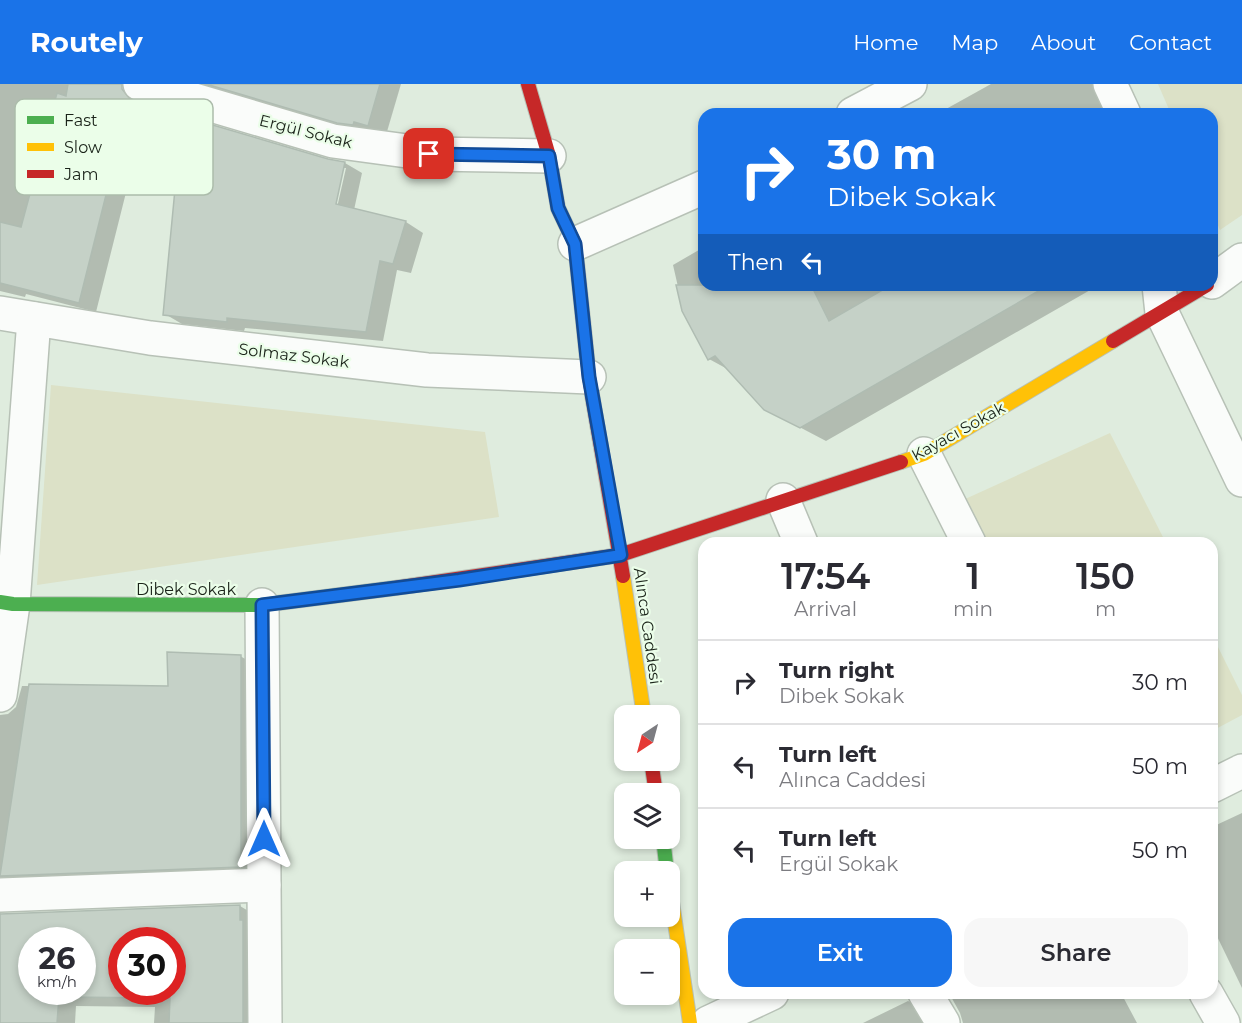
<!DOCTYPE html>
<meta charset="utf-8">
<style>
:root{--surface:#fff;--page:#f7f7f7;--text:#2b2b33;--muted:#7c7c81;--line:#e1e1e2;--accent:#1a73e8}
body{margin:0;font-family:Montserrat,sans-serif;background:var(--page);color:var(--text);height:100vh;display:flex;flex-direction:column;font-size:22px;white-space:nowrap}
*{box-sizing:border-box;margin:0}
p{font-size:20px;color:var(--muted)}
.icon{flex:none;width:33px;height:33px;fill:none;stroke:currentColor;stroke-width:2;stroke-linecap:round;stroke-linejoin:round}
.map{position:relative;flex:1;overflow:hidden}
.drawer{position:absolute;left:698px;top:453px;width:520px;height:462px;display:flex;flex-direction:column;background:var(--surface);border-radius:18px;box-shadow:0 3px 9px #0003}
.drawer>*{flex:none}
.banner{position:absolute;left:698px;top:24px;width:520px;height:183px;border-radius:18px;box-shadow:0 3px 9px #0003;background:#1a73e8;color:#fff;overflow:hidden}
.needle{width:39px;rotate:216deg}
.tools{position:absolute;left:614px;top:621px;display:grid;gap:12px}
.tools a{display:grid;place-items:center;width:66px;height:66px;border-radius:12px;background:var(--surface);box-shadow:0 3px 9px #0003;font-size:30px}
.speed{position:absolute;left:18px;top:843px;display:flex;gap:12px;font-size:30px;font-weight:700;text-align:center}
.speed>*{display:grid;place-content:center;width:78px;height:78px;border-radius:50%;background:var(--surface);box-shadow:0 3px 9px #0003;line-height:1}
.speed small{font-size:15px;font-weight:400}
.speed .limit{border:9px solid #d22;background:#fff;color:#111}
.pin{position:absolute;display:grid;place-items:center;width:51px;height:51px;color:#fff;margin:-26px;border-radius:12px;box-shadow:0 3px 9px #0006}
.me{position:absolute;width:66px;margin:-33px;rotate:0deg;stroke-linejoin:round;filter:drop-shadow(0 0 4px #0008)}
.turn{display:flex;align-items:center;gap:21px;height:126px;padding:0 30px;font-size:27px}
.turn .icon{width:78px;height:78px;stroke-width:2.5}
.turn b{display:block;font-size:42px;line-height:51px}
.then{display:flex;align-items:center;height:57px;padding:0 30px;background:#0003;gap:12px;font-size:22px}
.eta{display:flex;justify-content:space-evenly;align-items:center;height:102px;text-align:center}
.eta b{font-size:36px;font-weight:600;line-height:42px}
.cta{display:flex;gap:12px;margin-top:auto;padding:12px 30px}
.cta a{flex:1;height:69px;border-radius:18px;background:var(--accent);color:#fff;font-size:24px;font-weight:600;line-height:69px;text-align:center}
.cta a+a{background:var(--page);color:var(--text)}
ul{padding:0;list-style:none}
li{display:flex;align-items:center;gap:18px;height:84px;padding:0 30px;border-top:2px solid var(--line)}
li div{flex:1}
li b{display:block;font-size:22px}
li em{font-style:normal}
header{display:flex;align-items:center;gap:36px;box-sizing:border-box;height:84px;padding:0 30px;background:var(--accent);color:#fff}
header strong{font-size:28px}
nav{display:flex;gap:33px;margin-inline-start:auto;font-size:21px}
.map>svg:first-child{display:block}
</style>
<header>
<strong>Routely</strong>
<nav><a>Home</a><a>Map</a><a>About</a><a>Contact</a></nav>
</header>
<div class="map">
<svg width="1242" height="939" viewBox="0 0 1242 939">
<rect width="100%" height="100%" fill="#dfecde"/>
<g fill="#dce1c7">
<path d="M1158 0H1242V131L1220 146 1212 128V30H1171Z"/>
<path d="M51 301 485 348 499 433 37 501Z"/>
<path d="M1110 349 1166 459H985L963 416Z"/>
<path d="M1212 551 1242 611V631L1212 647Z"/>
</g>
<g fill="#0003" fill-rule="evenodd">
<path d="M0 0H109L126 31 143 41 96 228 26 210 25 213 0 207Z"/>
<path d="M199 0H401L386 51 356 48 205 3Z"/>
<path d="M991 0H1096L1107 30H937Z"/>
<path d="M327 76 345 79 362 89 354 126 406 138 423 149 411 189 397 186 383 257 245 244 244 247 182 240 165 230ZM343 84H346L336 128 333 127Z"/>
<path d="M704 163V201H1099L826 357 765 325 731 287 709 275 684 229 673 181Z"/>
<path d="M240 572 258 582V792L0 816V620V631L8 630 16 623 22 602 169 603Z"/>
<path d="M1242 729V904L1212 842V743Z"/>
<path d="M240 822 257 832 261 939H154L155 923 76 922 75 939H0V827L1 831ZM32 856H82V908H32ZM122 856H172V908H122Z"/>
<path d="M949 909H1121L1137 939H963L960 929Z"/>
<path d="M908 917 932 931 937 939H863Z"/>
</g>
<g fill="#c5d1c7" stroke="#afbcb2" stroke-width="1.5" fill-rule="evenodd">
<path d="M68 0H122V5L130 15 79 219 0 199V138L21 143 57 9 66 12Z"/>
<path d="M206 0H380L368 42 354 38 353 41 337 39Z"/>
<path d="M182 32 328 75 345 78 336 120 406 137 393 180 380 177 366 248 227 234V238L163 231Z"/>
<path d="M676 201H811L829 237 891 201H1049L800 344 764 326 715 272 708 276 682 227Z"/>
<path d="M167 568 241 571V783L0 792 29 600 168 602Z"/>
<path d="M240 821V836H243V939H169L170 914 59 913 57 939H0V830ZM32 856H82V908H32ZM122 856H172V908H122Z"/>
</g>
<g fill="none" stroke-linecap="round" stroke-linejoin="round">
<g stroke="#b7c1b6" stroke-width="36">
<g id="street">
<path d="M140 0 333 57 429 70 549 72"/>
<path d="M1110 0 1124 30"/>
<path d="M853 30 910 0"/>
<path d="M575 160 704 103"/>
<path d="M1212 198 1242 176"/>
<path d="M1159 201 1162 229 1242 396"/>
<path d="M0 229 150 254 427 286 589 293"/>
<path d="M924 370 969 459"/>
<path d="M783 416 801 459"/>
<path d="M262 521 265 939"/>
<path d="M0 611 13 520 34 235"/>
<path d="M1212 702 1242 687"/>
<path d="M0 811 264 801"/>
<path d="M925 909 943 939"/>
<path d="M1206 909 1223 939"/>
<path d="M708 939 772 909"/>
</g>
</g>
<g stroke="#b7c1b6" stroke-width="16">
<g id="fast">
<path d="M0 518 13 520 262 521 395 504"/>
<path d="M663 754 667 788"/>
</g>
</g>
<g stroke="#b7c1b6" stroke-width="16">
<g id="slow">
<path d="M901 378 924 370 1113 257"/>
<path d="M623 492 644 632"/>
<path d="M669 798 690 939"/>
</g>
</g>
<g stroke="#b7c1b6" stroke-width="16">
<g id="jam">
<path d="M528 0 549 72 558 124 575 160 589 293 623 492"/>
<path d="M1113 257 1207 201"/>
<path d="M395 504 620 471 901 378"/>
<path d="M651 676 656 710"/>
</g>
</g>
<use href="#street" stroke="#fafcfa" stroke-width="33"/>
<use href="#fast" stroke="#4caf50" stroke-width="14"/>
<use href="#slow" stroke="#ffc107" stroke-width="14"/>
<use href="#jam" stroke="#c62828" stroke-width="14"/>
</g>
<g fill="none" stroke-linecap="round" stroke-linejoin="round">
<g stroke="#114b97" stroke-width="15">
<path id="route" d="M264 755 262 521 459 496 621 471 589 293 575 160 558 124 549 72 429 70"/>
</g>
<use href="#route" stroke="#1a73e8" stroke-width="10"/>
</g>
<g text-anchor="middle" stroke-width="4.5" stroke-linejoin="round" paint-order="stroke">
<g font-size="16" fill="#1a2319" stroke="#ebfee9">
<text transform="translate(306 47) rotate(14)" y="6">Ergül Sokak</text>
<text transform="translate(294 271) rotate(7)" y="6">Solmaz Sokak</text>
<text transform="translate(958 347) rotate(-29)" y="6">Kayacı Sokak</text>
<text x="186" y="511">Dibek Sokak</text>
<text transform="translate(648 542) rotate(82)" y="6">Alınca Caddesi</text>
</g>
</g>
<rect x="15" y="15" width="198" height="96" rx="9" fill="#ebfee9" stroke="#acbcab" stroke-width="1.5"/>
<rect x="27" y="32" width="27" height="8" fill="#4caf50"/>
<rect x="27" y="59" width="27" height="8" fill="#ffc107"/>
<rect x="27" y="86" width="27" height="8" fill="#c62828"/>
<g font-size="16" fill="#1a2319">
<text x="64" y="42">Fast</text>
<text x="64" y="69">Slow</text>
<text x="64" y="96">Jam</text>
</g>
</svg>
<div class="tools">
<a><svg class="needle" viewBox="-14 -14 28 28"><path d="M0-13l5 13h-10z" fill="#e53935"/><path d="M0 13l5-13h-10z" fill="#7c7c81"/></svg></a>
<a><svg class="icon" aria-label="layers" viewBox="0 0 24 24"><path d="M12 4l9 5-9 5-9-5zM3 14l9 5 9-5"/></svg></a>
<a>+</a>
<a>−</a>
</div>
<div class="speed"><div>26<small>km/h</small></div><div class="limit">30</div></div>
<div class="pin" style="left:429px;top:70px;background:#d93025"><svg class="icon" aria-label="arrive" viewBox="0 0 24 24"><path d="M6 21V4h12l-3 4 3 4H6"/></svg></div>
<svg class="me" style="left:264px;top:755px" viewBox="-20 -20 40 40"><path d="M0-17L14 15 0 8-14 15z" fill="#1a73e8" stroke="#fff" stroke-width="4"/></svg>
<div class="banner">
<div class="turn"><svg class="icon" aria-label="right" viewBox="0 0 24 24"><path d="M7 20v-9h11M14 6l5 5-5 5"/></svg><div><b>30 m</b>Dibek Sokak</div></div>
<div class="then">Then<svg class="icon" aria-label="left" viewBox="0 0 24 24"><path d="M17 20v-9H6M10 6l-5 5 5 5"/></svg></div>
</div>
<section class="drawer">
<div class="eta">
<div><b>17:54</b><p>Arrival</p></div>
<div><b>1</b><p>min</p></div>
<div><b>150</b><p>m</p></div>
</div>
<ul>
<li><svg class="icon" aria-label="right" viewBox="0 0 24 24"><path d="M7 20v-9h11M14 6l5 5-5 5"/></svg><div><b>Turn right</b><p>Dibek Sokak</p></div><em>30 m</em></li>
<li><svg class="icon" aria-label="left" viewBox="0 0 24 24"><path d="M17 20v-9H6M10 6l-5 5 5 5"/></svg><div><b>Turn left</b><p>Alınca Caddesi</p></div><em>50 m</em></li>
<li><svg class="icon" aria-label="left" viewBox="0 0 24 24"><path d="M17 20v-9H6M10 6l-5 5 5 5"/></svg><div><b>Turn left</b><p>Ergül Sokak</p></div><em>50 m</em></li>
</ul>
<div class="cta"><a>Exit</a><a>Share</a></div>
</section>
</div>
